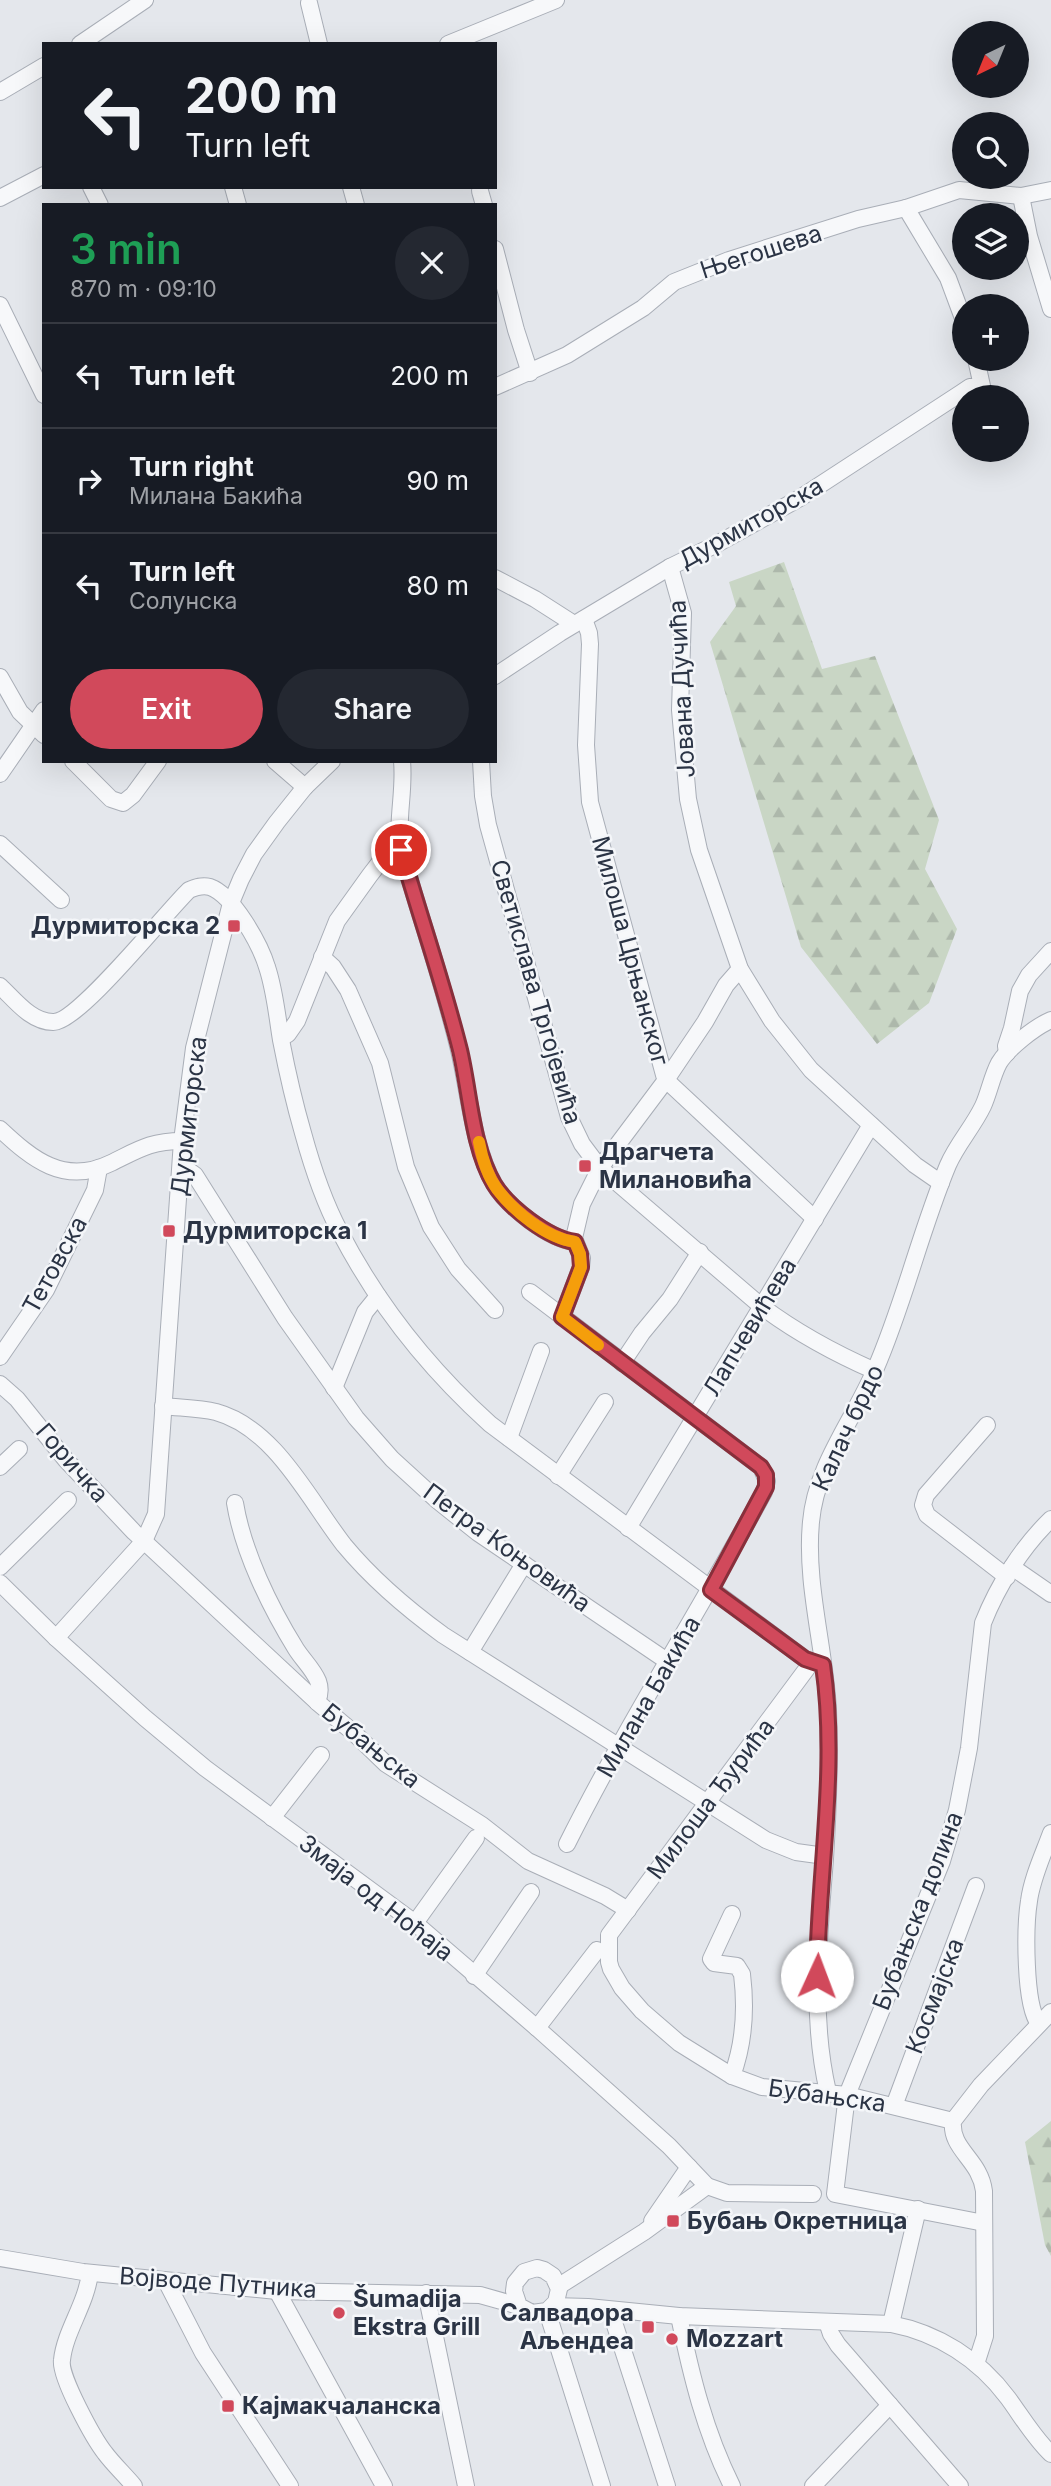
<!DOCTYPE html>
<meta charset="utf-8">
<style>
:root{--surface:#171b24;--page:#242831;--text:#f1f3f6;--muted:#9ea1a6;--line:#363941;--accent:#d1495b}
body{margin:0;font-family:Inter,sans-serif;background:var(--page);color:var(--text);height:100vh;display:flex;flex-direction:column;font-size:26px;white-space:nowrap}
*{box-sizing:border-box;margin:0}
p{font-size:23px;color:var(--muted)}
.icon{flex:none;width:38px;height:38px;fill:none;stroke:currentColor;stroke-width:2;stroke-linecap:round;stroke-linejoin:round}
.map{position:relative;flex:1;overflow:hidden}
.details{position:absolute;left:42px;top:203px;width:455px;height:560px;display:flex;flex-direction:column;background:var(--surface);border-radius:0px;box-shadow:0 7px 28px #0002}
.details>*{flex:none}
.banner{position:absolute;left:42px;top:42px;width:455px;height:147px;border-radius:0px;box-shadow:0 7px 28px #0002;background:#171b24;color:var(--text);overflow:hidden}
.needle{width:46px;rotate:223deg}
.tools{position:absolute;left:952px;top:21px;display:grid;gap:14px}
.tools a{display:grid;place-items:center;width:77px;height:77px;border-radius:50%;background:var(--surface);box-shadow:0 7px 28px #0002;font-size:35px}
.pin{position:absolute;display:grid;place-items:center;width:60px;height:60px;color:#fff;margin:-30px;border:4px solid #fff;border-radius:50%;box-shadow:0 2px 7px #0007}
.me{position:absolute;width:77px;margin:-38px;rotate:2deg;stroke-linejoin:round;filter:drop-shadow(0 0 5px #0008)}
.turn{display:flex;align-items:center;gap:24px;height:147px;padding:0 28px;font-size:32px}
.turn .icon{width:91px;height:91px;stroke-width:2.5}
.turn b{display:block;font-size:49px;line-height:60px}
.round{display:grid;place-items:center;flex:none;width:74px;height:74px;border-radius:37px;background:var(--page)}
.head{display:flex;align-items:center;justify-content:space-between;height:119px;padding:0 28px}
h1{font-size:42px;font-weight:600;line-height:52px;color:#1e9e55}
.primary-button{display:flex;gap:14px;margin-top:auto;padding:14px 28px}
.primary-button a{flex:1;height:80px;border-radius:42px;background:var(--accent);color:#fff;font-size:28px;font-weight:600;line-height:80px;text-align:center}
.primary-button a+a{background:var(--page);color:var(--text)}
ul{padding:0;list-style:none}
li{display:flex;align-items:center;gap:21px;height:105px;padding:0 28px;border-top:2px solid var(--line)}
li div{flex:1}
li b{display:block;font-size:26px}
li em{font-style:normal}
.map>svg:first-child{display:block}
</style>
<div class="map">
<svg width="1051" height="2486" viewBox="0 0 1051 2486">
<defs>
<pattern id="forest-firs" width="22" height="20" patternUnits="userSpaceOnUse" patternTransform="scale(1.75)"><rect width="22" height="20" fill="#c9d6c5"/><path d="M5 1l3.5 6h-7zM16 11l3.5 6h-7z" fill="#adb8ab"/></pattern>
</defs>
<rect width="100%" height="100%" fill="#e4e7ec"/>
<g fill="url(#forest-firs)">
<path d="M784 562 822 669 875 656 939 820 925 869 957 929 929 1003 877 1044 801 947 710 642 736 606 729 582Z"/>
<path d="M1051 2121V2256L1045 2245 1025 2142Z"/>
</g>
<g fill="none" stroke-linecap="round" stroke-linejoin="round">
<g stroke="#a9aeb7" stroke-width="18">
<g id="minor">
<path d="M309 3 319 44"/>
<path d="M80 44 145 0"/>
<path d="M448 44 556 0"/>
<path d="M0 92 44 66"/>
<path d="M91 187 100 205"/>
<path d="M233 187 238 205"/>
<path d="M351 187 356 205"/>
<path d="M480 191 484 205"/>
<path d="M1021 196 1029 236 1051 309"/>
<path d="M0 198 44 175"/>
<path d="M906 208 948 278 964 321"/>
<path d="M495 249 516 330 530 373"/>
<path d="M0 305 44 395"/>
<path d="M495 387 567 355 643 308 674 282 729 260 858 219 906 208 959 190 1021 196 1051 190"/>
<path d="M670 567 683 613 680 710 688 799 699 850 740 969 772 1021 811 1070 915 1165 941 1183"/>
<path d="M495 578 535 599 574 624"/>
<path d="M584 619 589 633 590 644 586 745 590 802 664 1075 666 1080 815 1219"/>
<path d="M495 676 560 633 670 567 717 544 800 498 961 393 970 387 982 386 976 359"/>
<path d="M0 677 20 712 44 735"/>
<path d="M73 761 111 799 123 803 133 795 158 761"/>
<path d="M275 761 305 787"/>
<path d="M402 761C405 791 396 821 401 850 420 917 443 982 459 1050 469 1092 473 1147 494 1184 508 1207 548 1239 575 1242"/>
<path d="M481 761 483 796 488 825 569 1117 582 1144 600 1168 761 1306C797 1333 834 1353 875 1371"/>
<path d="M0 774 44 710"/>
<path d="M0 844 61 900"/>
<path d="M322 957 333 967 348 990 380 1063 406 1167 431 1227 458 1269 495 1310"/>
<path d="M0 986C15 1000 31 1022 53 1022 78 1023 166 912 189 890 196 887 202 885 210 887 233 895 260 944 267 967 275 991 277 1016 281 1040 287 1071 294 1102 303 1133 312 1166 324 1202 340 1232 378 1305 429 1369 490 1424L805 1659 823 1665"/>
<path d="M281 1038 288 1034 297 1021 337 921 370 875 387 853 400 842"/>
<path d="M1007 1053 1006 1046 1012 1028 1020 991 1029 975 1051 951"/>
<path d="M0 1129C32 1159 64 1186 111 1163 138 1150 150 1141 182 1141"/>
<path d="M181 1169 188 1170 195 1175 285 1318 356 1418 392 1459 438 1501 478 1533 667 1661"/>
<path d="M530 1292 761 1467 767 1481 764 1492C700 1610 627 1724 567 1844"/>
<path d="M562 1317 581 1267 582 1258 574 1238 582 1204 600 1168 666 1080 705 1022 726 985 740 969"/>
<path d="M0 1357 46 1290 95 1190 99 1168"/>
<path d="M622 1363 642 1333 670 1299 700 1252"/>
<path d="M0 1384 17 1399 66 1460 134 1532 317 1702 354 1733 386 1764 482 1825 528 1861 605 1896 628 1910"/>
<path d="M334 1388 365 1312 378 1296"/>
<path d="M163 1406C181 1408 199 1408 216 1412 275 1428 309 1500 344 1545 373 1580 406 1608 443 1635L766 1840 796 1852 825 1856"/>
<path d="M987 1425 926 1495 923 1505 927 1515 1007 1577"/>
<path d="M509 1438 541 1351"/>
<path d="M0 1467 19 1449"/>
<path d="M558 1476 605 1402"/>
<path d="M235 1503C243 1552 270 1607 296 1649 303 1660 313 1669 318 1681 321 1689 320 1695 317 1702"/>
<path d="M628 1528 871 1125"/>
<path d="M0 1567 68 1500"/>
<path d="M1012 1567 1051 1594"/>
<path d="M0 1583 56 1638 145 1718 205 1768 415 1923 537 2028 669 2146 707 2186 727 2193 813 2194"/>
<path d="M56 1638 144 1541 156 1514 182 1141 194 1048 231 903 241 879 254 854 277 822 305 787 332 761"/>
<path d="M470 1652 524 1564"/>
<path d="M811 1663 609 1935V1962L611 1969 622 1988 642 2011 679 2043 732 2076 762 2087 847 2095 953 2121"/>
<path d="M272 1818 321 1755"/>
<path d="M415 1923 476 1838"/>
<path d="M474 1976 531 1892"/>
<path d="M1039 2024C1024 2005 1025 1926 1029 1901 1032 1878 1043 1855 1051 1833"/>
<path d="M537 2028 597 1950"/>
<path d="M732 2076C744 2044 746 2007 742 1974L737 1966 714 1963 711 1959 732 1914"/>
<path d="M828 2092C810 2015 819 1937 825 1859 828 1810 830 1759 828 1710 825 1648 805 1584 811 1522 816 1465 853 1421 875 1370 904 1304 920 1232 948 1165 957 1144 973 1127 983 1106 989 1093 992 1076 999 1063 1008 1048 1035 1027 1051 1020"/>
<path d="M894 2106 976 1886"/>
<path d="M652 2221 689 2167"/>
<path d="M984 2223 835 2194 847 2095 942 1861 957 1810 969 1748 983 1623C998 1585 1022 1547 1051 1519"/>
<path d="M0 2258 83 2272 277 2291 480 2295 519 2306 532 2313 547 2311 556 2302 559 2289 553 2276 544 2270 537 2268 524 2272 515 2283 514 2291 519 2306"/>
<path d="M90 2273C86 2305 65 2331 62 2360 59 2376 94 2439 105 2453 114 2465 125 2475 134 2486"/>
<path d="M166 2281 203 2353 290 2486"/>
<path d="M559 2286 644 2232 707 2186"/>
<path d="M277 2291 384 2486"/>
<path d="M426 2293 466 2486"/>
<path d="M553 2306 588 2307 679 2316 891 2324C938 2333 979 2359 1008 2398 1022 2417 1034 2438 1051 2454"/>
<path d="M610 2310 667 2486"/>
<path d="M547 2311 602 2486"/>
<path d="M679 2316C691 2375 705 2432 732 2486"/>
<path d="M827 2322 831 2334 838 2345 960 2486"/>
<path d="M891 2324 918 2209"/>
<path d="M976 2364 985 2336 984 2191C980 2159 950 2150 953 2121L981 2085 1051 2012"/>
<path d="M813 2486 890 2405"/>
</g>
</g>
<use href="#minor" stroke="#f7f8fa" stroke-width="16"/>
</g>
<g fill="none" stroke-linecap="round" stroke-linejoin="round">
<g stroke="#882f3b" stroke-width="18">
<path id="route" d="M401 850C420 917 443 982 460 1050 470 1092 472 1147 494 1184 508 1207 548 1238 575 1242L580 1254 581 1267 562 1317 761 1467 766 1475V1487L711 1590 805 1659 823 1665C838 1768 818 1873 817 1976"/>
</g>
<use href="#route" stroke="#d1495b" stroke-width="12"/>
<path stroke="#f59e0b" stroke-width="12" d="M479 1142C482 1158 487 1175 497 1189 514 1211 546 1238 575 1242L580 1254 581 1267 562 1317 598 1345"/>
</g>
<g fill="#d1495b" stroke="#f4f6f9" stroke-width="2.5">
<rect x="227" y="919" width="14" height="14" rx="3.5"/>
<rect x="578" y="1159" width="14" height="14" rx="3.5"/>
<rect x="162" y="1224" width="14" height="14" rx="3.5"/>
<rect x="666" y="2214" width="14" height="14" rx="3.5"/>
<circle cx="339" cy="2313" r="7"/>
<rect x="641" y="2320" width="14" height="14" rx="3.5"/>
<circle cx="672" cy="2339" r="7"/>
<rect x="221" y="2399" width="14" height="14" rx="3.5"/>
</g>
<g text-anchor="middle" stroke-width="5" stroke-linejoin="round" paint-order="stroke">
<g font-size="24" fill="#2b3445" stroke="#f4f6f9">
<text transform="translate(761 252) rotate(-18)" y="8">Његошева</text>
<text transform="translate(751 523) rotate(-29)" y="8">Дурмиторска</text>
<text transform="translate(682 689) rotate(-93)" y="8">Јована Дучића</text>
<text transform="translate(630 951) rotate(75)" y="8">Милоша Црњанског</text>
<text transform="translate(536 992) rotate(74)" y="8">Светислава Тргојевића</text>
<text transform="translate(189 1116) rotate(-83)" y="8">Дурмиторска</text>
<text transform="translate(55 1265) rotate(-61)" y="8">Тетовска</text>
<text transform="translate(750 1327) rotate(-59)" y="8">Лапчевићева</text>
<text transform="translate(848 1428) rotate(-65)" y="8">Калач брдо</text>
<text transform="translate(72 1463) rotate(49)" y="8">Горичка</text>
<text transform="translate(507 1548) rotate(36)" y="8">Петра Коњовића</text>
<text transform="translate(649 1697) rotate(-60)" y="8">Милана Бакића</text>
<text transform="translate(371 1746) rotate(39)" y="8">Бубањска</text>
<text transform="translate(711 1799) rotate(-53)" y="8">Милоша Ђурића</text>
<text transform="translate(376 1898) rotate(38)" y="8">Змаја од Ноћаја</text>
<text transform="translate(918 1911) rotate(-69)" y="8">Бубањска долина</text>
<text transform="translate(935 1996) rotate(-69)" y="8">Космајска</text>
<text transform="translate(827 2096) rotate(8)" y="8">Бубањска</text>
<text transform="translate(218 2283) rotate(4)" y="8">Војводе Путника</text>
</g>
<g font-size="24" font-weight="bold" fill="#2b3445" stroke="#f4f6f9" text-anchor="start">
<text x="220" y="934" text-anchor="end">Дурмиторска 2</text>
<text x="599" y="1160">Драгчета<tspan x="599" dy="28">Милановића</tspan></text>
<text x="183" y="1239">Дурмиторска 1</text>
<text x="687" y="2229">Бубањ Окретница</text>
<text x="353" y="2307">Šumadija<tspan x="353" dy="28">Ekstra Grill</tspan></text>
<text x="634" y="2321" text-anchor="end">Салвадора<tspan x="634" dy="28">Аљендеа</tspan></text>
<text x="686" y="2347">Mozzart</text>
<text x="242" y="2414">Кајмакчаланска</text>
</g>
</g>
</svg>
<div class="tools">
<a><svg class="needle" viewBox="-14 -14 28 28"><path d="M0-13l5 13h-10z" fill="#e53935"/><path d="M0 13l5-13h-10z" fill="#9ea1a6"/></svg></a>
<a><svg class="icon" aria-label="search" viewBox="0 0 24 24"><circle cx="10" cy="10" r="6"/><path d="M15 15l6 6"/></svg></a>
<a><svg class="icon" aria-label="layers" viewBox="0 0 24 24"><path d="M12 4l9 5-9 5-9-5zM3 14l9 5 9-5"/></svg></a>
<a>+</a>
<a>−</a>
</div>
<div class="pin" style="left:401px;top:850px;background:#d93025"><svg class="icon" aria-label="arrive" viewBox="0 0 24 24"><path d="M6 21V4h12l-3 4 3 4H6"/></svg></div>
<svg class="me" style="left:817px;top:1976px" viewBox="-20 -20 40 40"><circle r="19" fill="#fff"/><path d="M0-13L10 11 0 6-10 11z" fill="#d1495b"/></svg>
<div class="banner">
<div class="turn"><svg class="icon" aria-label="left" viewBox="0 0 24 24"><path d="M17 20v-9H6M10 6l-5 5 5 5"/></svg><div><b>200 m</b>Turn left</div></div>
</div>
<section class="details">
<div class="head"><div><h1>3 min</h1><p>870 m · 09:10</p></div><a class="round"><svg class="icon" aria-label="close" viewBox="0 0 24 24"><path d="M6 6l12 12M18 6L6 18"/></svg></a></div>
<ul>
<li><svg class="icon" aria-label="left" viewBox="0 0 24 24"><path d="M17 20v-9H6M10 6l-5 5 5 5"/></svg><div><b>Turn left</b></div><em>200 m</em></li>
<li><svg class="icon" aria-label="right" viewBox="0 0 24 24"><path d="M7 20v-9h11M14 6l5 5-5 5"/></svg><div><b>Turn right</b><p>Милана Бакића</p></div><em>90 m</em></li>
<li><svg class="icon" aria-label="left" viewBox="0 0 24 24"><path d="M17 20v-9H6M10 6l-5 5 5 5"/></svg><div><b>Turn left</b><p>Солунска</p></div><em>80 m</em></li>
</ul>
<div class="primary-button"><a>Exit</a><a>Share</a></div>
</section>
</div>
